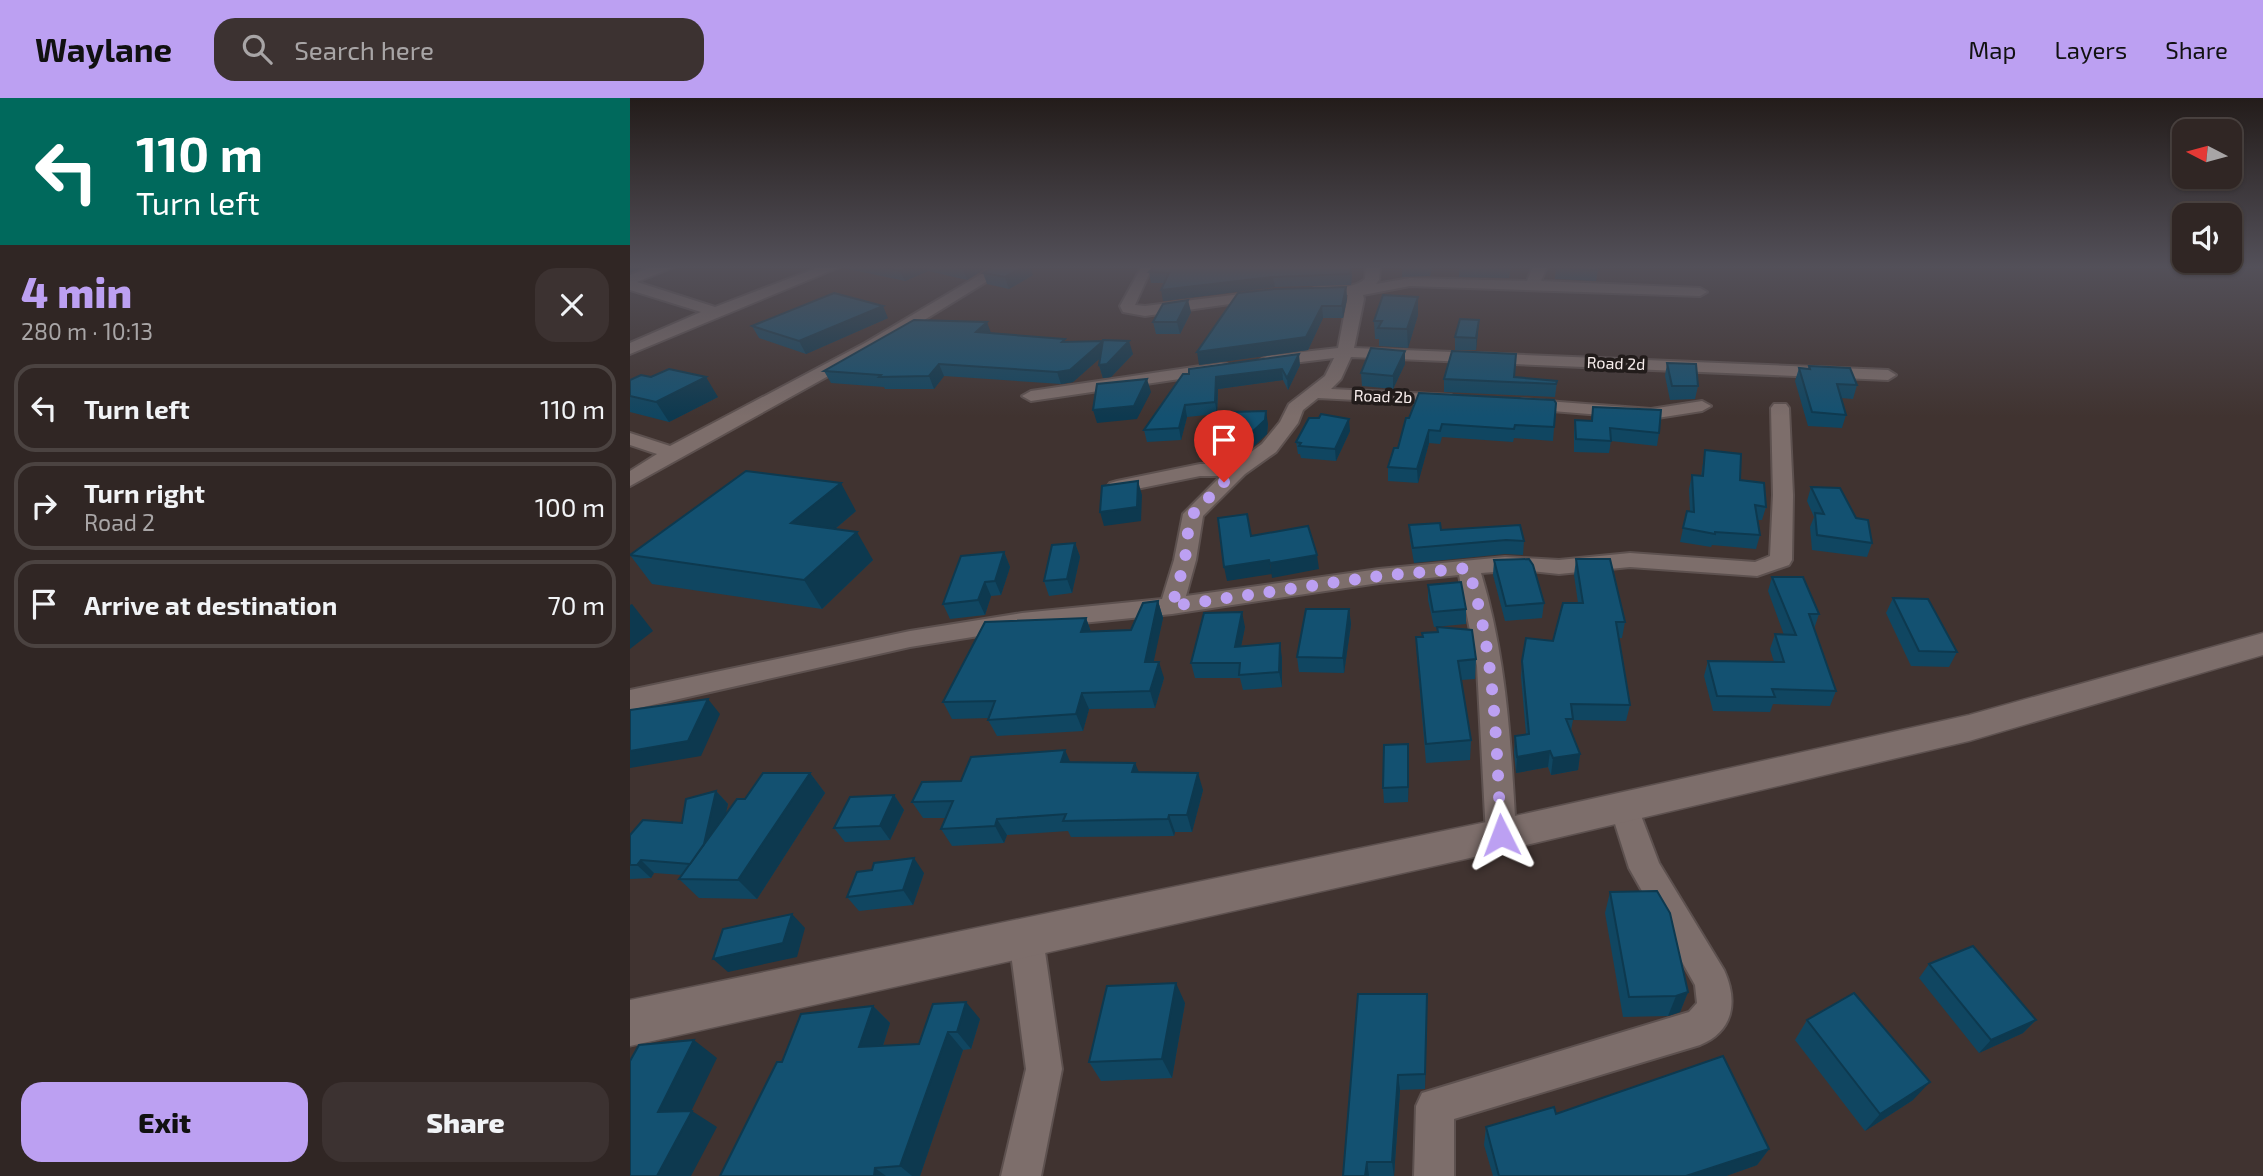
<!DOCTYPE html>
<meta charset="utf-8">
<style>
:root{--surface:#302624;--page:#3c3231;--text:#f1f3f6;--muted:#a8a5a6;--line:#4b4341;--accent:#bca0f2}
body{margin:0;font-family:"Exo 2",sans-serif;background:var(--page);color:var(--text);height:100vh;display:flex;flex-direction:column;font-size:26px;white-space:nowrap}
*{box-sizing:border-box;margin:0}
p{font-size:23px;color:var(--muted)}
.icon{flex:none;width:38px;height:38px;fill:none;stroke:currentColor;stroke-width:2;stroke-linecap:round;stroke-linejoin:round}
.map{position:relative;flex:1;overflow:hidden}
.details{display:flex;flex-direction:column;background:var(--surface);width:630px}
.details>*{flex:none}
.banner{background:#00695c;color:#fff;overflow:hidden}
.needle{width:46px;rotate:276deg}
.fabs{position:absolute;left:1542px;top:21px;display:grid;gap:14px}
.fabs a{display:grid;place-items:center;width:70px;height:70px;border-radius:14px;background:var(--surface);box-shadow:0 2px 5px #0004,0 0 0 2px var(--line);font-size:35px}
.pin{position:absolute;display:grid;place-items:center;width:60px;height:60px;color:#fff;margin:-72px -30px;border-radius:50% 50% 50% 0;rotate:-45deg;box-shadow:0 0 7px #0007}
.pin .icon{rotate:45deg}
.me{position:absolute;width:77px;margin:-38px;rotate:357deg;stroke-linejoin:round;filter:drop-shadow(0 0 5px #0008)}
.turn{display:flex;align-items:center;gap:24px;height:147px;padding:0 21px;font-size:32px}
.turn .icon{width:91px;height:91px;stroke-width:2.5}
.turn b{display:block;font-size:49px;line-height:60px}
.round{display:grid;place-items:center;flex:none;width:74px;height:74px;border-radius:21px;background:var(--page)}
.summary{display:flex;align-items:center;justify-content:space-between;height:119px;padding:0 21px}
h1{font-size:42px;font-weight:800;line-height:52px;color:var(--accent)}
.cta{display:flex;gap:14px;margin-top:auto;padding:14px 21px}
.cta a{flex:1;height:80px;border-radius:21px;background:var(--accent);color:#111;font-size:28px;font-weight:800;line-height:80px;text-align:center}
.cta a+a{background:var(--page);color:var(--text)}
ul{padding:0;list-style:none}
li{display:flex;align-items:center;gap:21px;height:88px;margin:0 14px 10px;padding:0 7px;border:4px solid var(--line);border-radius:21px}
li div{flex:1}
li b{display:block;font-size:26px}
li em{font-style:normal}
header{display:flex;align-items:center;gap:42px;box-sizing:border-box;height:98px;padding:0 35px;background:var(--accent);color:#111}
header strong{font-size:33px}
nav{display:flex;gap:38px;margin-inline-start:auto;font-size:24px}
.search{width:490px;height:63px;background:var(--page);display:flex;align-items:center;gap:18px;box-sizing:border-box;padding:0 24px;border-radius:21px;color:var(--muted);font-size:26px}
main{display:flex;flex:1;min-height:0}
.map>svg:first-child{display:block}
</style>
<header>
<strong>Waylane</strong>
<div class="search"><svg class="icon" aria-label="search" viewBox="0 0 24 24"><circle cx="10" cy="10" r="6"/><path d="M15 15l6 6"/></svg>Search here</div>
<nav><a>Map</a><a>Layers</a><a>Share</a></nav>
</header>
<main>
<section class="details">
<div class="banner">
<div class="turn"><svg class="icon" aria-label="left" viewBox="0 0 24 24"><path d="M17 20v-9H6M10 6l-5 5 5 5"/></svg><div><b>110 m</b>Turn left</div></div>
</div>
<div class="summary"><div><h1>4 min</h1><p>280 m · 10:13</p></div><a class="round"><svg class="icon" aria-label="close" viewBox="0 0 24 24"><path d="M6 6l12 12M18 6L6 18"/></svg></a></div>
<ul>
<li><svg class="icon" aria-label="left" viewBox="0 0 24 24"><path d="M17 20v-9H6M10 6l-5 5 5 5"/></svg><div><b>Turn left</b></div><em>110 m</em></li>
<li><svg class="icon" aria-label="right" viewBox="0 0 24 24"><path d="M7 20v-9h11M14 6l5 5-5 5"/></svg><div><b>Turn right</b><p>Road 2</p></div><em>100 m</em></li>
<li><svg class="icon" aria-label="arrive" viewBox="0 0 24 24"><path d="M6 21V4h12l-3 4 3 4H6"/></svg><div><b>Arrive at destination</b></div><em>70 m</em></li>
</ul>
<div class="cta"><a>Exit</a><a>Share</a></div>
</section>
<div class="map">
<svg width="1633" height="1078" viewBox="0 0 1633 1078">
<rect width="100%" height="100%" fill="#403330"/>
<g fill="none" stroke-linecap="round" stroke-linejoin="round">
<g stroke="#5d514f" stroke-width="4">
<g id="minor">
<path d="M25 168H46L7 184 85 209 192 168H212L0 256V245L71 214 0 192V177Z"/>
<path d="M365 168H382L247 251 0 388V373L27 356 0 347V335L40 348 235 245Z"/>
<path d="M512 168H527L518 178 505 207 515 208 635 193 642 197 635 201 515 218 493 214 490 208Z"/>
<path d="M736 168H750L749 182 746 186 780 180 897 183 903 168H917L911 183 1070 190 1077 194 1070 198 780 188 733 197 734 201 724 250 1258 272 1266 277 1258 282 721 259 711 281 701 291 821 297 830 302 821 307 688 300 673 312 668 325 646 354 615 376 573 418 566 462 556 498 749 471 875 459 929 462 1000 455 1125 464 1140 458 1143 397 1141 310 1144 306H1156L1159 310 1163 397 1162 462 1159 467 1127 478 1000 469 929 476 892 472 851 475C877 561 881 648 886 737L882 746 871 750 860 746 856 737 847 568 829 477 749 485 542 516 392 531 280 549 0 612V592L280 533 392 515 532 501 544 462 553 416 591 378H570L487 395 480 393 477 389 480 385 487 383 570 366H604L632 346 650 324 659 306 695 278 704 260 637 268 629 263 637 258 708 250 718 197H686L679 193C694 181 714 197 735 181Z"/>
<path d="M591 265 597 266 599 270 597 274 401 303 392 298 401 293Z"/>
<path d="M892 301 1021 311 1072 303 1081 308 1072 313 1021 321 886 310 883 306Z"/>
<path d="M994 695 1004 699 1029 765 1094 872C1108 903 1104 933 1070 947L824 1021V1078H784L786 1008 792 995 1059 914 1067 905 1065 887 999 770 979 707 984 699Z"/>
<path d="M396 825 408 829 413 840 432 971 411 1078H371L396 971 379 840 384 829Z"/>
</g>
</g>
<g stroke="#5d514f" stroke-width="3">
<path id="tertiary" d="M1633 535V557L1339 643 871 753 0 948V902L871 721 1339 617Z"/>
</g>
<use href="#minor" fill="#7d6e6b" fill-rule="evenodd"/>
<use href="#tertiary" fill="#7d6e6b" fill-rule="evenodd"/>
</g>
<g fill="#104661">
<path d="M212 168H359L337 182 298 173 275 183 213 170Z"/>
<path d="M772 168H803L800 178 772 179Z"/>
<path d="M829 168H881L879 180 829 179Z"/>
<path d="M926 168 968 172 966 183 925 181Z"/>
<path d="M519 174 722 175 721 187 645 189 533 203 534 185H521Z"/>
<path d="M353 175 403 177 379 191 357 186Z"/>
<path d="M716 189 717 201 713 220H693L678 252 569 267Z"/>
<path d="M561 214 550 236H526L523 224Z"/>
<path d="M788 217 778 250 749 248V241H745L744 223Z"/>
<path d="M258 220 176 256 129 240 122 228Z"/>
<path d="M848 234 846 252H825V239Z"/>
<path d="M361 235 436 244 503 256 481 279 473 280 469 267 470 260 443 284 431 286 314 278 304 291H255L254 289 201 285 194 273Z"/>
<path d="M775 253V266L763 291 732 288 731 275Z"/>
<path d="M1037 265 1068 288 1065 301 1040 302 1035 278Z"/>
<path d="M670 267 658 292 653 282 588 291 587 316 557 319 551 342 517 344 514 332 553 276Z"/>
<path d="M1179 268 1227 287 1223 301 1211 300 1216 317 1212 330 1178 328 1165 283 1169 270 1178 271Z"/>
<path d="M21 279 88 299 39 324 0 314V282Z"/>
<path d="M885 279 927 283 925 299 814 294V281Z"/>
<path d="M926 305 923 343 884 340 883 344 812 339 810 346 799 345 788 385 758 383V369L768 350 776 320Z"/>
<path d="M963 309 1029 335 1027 348 981 343 979 355 944 354V334L945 322 961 323Z"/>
<path d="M638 326 637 336 622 350 599 352 597 338Z"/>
<path d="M720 333 706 363 671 360 670 356H668L666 344Z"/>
<path d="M1075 352 1110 382 1136 409 1132 422H1127L1130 437 1126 451 1082 447 1081 449 1050 444 1057 413H1060L1059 391 1062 377 1071 378Z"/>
<path d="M1181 389 1226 420 1242 445 1237 459 1182 452 1180 429 1184 419 1177 403Z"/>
<path d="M226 413 205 431 243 462 192 511 22 486 0 457Z"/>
<path d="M779 427 894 443 893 457 875 456 784 465 780 442Z"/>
<path d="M445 445 450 459 442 495 419 498 414 483Z"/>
<path d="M374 454 380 469 371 497 361 498 355 517 320 521 313 506Z"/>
<path d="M946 461 995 524 992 540H989L1000 607 996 623 943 622 941 633 950 656 948 672 921 677 918 669 886 675 884 655 885 638 896 636 891 579 892 563 923 543 948 505 944 477Z"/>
<path d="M864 462 914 505 912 520 875 523 863 477Z"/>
<path d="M1142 479 1189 516 1184 531 1206 593 1200 608 1143 606 1140 614 1083 613 1074 578 1078 563 1144 564 1140 551 1145 536 1154 537 1138 493Z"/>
<path d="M798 487 836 511V526L804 529 798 502Z"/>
<path d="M1263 500 1327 554 1319 569 1281 568 1256 515Z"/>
<path d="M528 503 533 520 523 564 534 580 525 610 459 611 453 633 367 638 358 622 359 620 322 621 313 604 456 520 461 534 501 532Z"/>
<path d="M719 511 721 526 714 575 669 574 667 559Z"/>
<path d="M615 529 611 548 652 560V589L613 592 610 580H565L561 565Z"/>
<path d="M807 529 846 561 845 581 831 582 841 642 840 662 796 665 787 558 786 539H792L807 534Z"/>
<path d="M779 661 778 704 754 705 753 690Z"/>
<path d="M440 664 509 675 573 692 562 734H545L544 738 441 739 438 733 377 737 374 745 322 748 311 731 316 720H293L282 704 331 683Z"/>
<path d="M180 675 195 695 127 801 69 800 49 781 52 777 24 775 21 780 0 781V737L52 725 86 693 98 706 95 717 115 701Z"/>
<path d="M264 697 274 712 260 742 215 744 204 730Z"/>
<path d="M294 775 283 807 229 813 217 799Z"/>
<path d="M980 794 1058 894 1050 914 1038 918 993 919 975 815Z"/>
<path d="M1299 866 1406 922 1393 935 1349 955 1289 880Z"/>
<path d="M797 896 795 991 770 992 764 1078H713Z"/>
<path d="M555 905 542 980 471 983 459 964Z"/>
<path d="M243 908 260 925 253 948 289 946 350 921 341 951 333 952 290 1078H90L152 964Z"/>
<path d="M1177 922 1283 1002 1235 1033 1165 942Z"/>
<path d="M926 1016 1139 1051 1127 1067 1096 1078H863L854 1047 856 1029Z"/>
</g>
<g fill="#0d394f">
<path d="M0 168H17L0 174Z"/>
<path d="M281 168H296L298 173 275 183 270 173Z"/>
<path d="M338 168H359L337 182 333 171Z"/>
<path d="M395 168H400L403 177 379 191 375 179Z"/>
<path d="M721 168 722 175 721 187 720 176Z"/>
<path d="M643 179 645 189 533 203 531 192Z"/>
<path d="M716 189 717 201 713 220 712 208Z"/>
<path d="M788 199V217L778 250 777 231Z"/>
<path d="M558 202 561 214 550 236 547 224Z"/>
<path d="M253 208 258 220 176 256 169 243Z"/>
<path d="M692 208 693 220 678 252 569 267 567 254Z"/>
<path d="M849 222 848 234 846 252V240Z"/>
<path d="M357 224 361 235 346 234Z"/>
<path d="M473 243 476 255 443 284 431 286 427 274Z"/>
<path d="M499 243 503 256 481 279 473 280 469 267Z"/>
<path d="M775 253V266L763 291V278Z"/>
<path d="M669 256 670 267 658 292 657 280Z"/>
<path d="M309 266 314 278 304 291 299 278Z"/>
<path d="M652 271 653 282 588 291 587 316 585 304 586 279Z"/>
<path d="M76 279 88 299 39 324 26 304Z"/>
<path d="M517 281 521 294 507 321 467 325 463 312Z"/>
<path d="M555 307 557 319 551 342 549 330Z"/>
<path d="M636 313 638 326 637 336 622 350 620 336Z"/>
<path d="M719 321 720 333 706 363 705 351Z"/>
<path d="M799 332V345L788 385 787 371Z"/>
<path d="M508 383 512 397 511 423 474 428 470 414Z"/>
<path d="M211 385 226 413 178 454 161 425Z"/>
<path d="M227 434 243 462 192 511 174 482Z"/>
<path d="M445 445 450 459 442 495 437 481Z"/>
<path d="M374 454 380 469 371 497 365 483Z"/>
<path d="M687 457 689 471 642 480 640 465Z"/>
<path d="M639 462 642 476 597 483 594 469Z"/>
<path d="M355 484 361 498 355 517 348 502Z"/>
<path d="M528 503 533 520 520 581 515 564Z"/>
<path d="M2 506 23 533 0 551V507Z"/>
<path d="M719 511 721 526 714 575 713 560Z"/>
<path d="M612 514 615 529 608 564 605 549Z"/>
<path d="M456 520 462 537 451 534Z"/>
<path d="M650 545 652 560V589L649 574Z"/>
<path d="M529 564 534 580 525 610 520 593Z"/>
<path d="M452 595 459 611 453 633 446 616Z"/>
<path d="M78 601 90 616 71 658 0 670V653Z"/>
<path d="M778 646 779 661 778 704Z"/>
<path d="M435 652 442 668 431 664Z"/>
<path d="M920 653 918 669 886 675 887 659Z"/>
<path d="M950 656 948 672 921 677 923 660Z"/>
<path d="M505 665 512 681 502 674Z"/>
<path d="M180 675 195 695 127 801 108 782Z"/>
<path d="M568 675 573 692 562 734 557 717Z"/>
<path d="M86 693 98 706 82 779 70 767Z"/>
<path d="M264 697 274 712 260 742 250 728Z"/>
<path d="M539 717 545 734 544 738 538 721Z"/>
<path d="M367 721 377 737 374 745 365 728Z"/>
<path d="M284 760 294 775 283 807 273 792Z"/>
<path d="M11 762 24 775 21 780 7 767Z"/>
<path d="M162 816 175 830 167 859 98 874 83 861Z"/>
<path d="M546 885 555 905 542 980 532 961Z"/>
<path d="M1058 894 1050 914 1038 918 1046 898Z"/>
<path d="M797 896V913L795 991V976Z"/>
<path d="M336 904 350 921 341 951 327 934Z"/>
<path d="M243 908 260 925 247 966 229 949Z"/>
<path d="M1406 922 1393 935 1349 955 1361 942Z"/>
<path d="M318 934 333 952 290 1078H282L270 1068Z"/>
<path d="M64 942 87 960 54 1028 62 1013 87 1029 61 1078H27L28 1014Z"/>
<path d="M768 977 770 992 764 1078 762 1064Z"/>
<path d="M1300 984 1283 1002 1235 1033 1250 1016Z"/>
<path d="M1139 1051 1127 1067 1096 1078H1056Z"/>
<path d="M737 1064 739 1077V1078H735Z"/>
<path d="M245 1070 256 1078H244Z"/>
</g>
<g fill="#135171" stroke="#0d394f" stroke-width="2">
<path d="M248 168H281L270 173Z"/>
<path d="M320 168H338L333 171Z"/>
<path d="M364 168H395L375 179 353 175Z"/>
<path d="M526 168H721L720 176 643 179 531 192 539 175 519 174Z"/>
<path d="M829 168H880V170Z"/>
<path d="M926 168H965L968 172 926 170Z"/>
<path d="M716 189 712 208H692L676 239 567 254 608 195 644 191Z"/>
<path d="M204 195 253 208 169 243 122 228Z"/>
<path d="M753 197 788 199 777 231 748 230 752 223H744Z"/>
<path d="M558 202 547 224H523L533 206Z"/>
<path d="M830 221 849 222 846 240 825 239Z"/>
<path d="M284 222 357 224 346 234 435 241 432 244 473 243 440 272 427 274 309 266 299 278 249 279 251 277 194 273Z"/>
<path d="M473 242 499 243 477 266 469 267Z"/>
<path d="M741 250 775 253 763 278 731 275Z"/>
<path d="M822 253 886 256 884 279 927 283 926 286 814 281Z"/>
<path d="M669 256 657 280 652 271 586 279 585 304 555 307 549 330 514 332 553 276H559V271Z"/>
<path d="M1037 265 1066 266 1068 288H1042Z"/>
<path d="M1179 268 1220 270 1227 287 1207 286 1216 317 1182 314 1169 270 1180 271Z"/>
<path d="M39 271 76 279 26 304 0 298V282L11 277 21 279Z"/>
<path d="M517 281 504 308 463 312 467 286Z"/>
<path d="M789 295 924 302 926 305 924 329 885 327 884 331 812 326 810 333 799 332 787 371 758 369 764 350H768L776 320H779Z"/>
<path d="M963 309 1031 312 1029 335 980 330 981 343 946 341 945 322 962 323Z"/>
<path d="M636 313 635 322 620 336 597 338 601 314Z"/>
<path d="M691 316 719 321 705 351 669 348 671 345 666 344 679 320H689Z"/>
<path d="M1075 352 1111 356 1110 382 1134 385 1136 409 1125 407 1130 437 1085 434V436L1053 430 1057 413 1064 414 1062 377 1073 378Z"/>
<path d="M116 373 211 385 161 425 227 434 174 482 0 457Z"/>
<path d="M508 383 507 409 470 414 472 388Z"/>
<path d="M1181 389 1210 390 1226 420 1238 422 1242 445 1187 437 1185 415 1194 416Z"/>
<path d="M617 416 621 438 678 428 687 457 640 465 639 462 594 469 588 420Z"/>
<path d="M810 425 811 432 890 427 894 443 876 442 783 450 779 427Z"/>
<path d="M445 445 437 481 414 483 422 447Z"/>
<path d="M374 454 365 483 355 484 348 502 313 506 331 458Z"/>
<path d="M899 461 903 467 914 505 876 508 864 462Z"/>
<path d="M946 461H980L995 524H986L1000 607 941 606 943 621H936L950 656 923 660 920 653 887 659 885 638 899 636 892 563 896 540 923 543 933 505H953Z"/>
<path d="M1142 479H1173L1189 516H1179L1206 593 1142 591 1145 599 1087 598 1078 563 1154 564 1145 536 1166 537Z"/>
<path d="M831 484 836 511 803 514 798 487Z"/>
<path d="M1263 500 1298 501 1327 554 1289 553Z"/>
<path d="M528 503 515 564H529L520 593 452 595 446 616 358 622 365 603 313 604 355 524 456 520 451 534 501 532 513 505Z"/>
<path d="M676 511H719L713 560 667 559Z"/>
<path d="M612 514 605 549 650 545 649 574 609 577 610 565H561L574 515Z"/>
<path d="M807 529 842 532 846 561 828 563 841 642 796 646 786 539H793L792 535 808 534Z"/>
<path d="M78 601 58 643 0 653V612Z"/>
<path d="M778 646V689L753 690 754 647Z"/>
<path d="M435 652 431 664 505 665 502 674 568 675 557 717H539L538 721 433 723 436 716 367 721 365 728 311 731 323 703 282 704 292 684 331 683 341 659Z"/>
<path d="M133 675H180L108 782 49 781 107 701H115Z"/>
<path d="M86 693 74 746 60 766 11 762 7 767H0V737L13 722 52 725 56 701Z"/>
<path d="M264 697 250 728 204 730 220 699Z"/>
<path d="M284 760 273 792 217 799 227 774 242 772 244 765Z"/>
<path d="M1027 793 1040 815 1058 894 1046 898 999 899 980 794Z"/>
<path d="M162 816 153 845 83 861 93 831Z"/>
<path d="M1343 848 1406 922 1361 942 1299 866Z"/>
<path d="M546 885 532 961 459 964 477 888Z"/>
<path d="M1224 895 1300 984 1250 1016 1177 922Z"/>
<path d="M728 896H797L795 976 768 977 762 1064H737L735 1078H713Z"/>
<path d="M336 904 327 934H318L270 1068 245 1070 244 1078H90L147 964H152L171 916 243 908 229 949 289 946 303 906Z"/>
<path d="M64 942 28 1014 62 1013 27 1078H0V963L9 947Z"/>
<path d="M1093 958 1139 1051 1056 1078H869L856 1029 924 1009 926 1016Z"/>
</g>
<linearGradient id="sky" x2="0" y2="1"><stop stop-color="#231c1a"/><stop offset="0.53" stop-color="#535059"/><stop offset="1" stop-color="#535059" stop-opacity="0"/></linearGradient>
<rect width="1633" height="319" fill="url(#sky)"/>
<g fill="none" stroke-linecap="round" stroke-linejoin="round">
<path stroke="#bca0f2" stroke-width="12" stroke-dasharray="0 21.6" d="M594 384 563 416 558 434 555 462 542 508 749 478 838 470C866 556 866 648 871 737"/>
</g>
<g text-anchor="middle" stroke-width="7" stroke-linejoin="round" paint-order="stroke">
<g font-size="16" fill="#f8eeed" stroke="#221c1b">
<text transform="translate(986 265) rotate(2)" y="6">Road 2d</text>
<text transform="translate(753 298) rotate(2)" y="6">Road 2b</text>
</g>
</g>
</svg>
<div class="fabs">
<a><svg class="needle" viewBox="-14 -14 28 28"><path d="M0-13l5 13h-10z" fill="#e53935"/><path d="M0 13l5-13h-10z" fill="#a8a5a6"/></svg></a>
<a><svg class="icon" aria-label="sound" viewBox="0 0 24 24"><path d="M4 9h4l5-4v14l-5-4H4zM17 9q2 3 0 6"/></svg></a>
</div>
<div class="pin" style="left:594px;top:384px;background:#d93025"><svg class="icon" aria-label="arrive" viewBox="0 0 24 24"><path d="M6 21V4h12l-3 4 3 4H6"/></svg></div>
<svg class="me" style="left:871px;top:737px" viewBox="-20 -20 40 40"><path d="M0-17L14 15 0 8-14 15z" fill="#bca0f2" stroke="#fff" stroke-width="4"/></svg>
</div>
</main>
